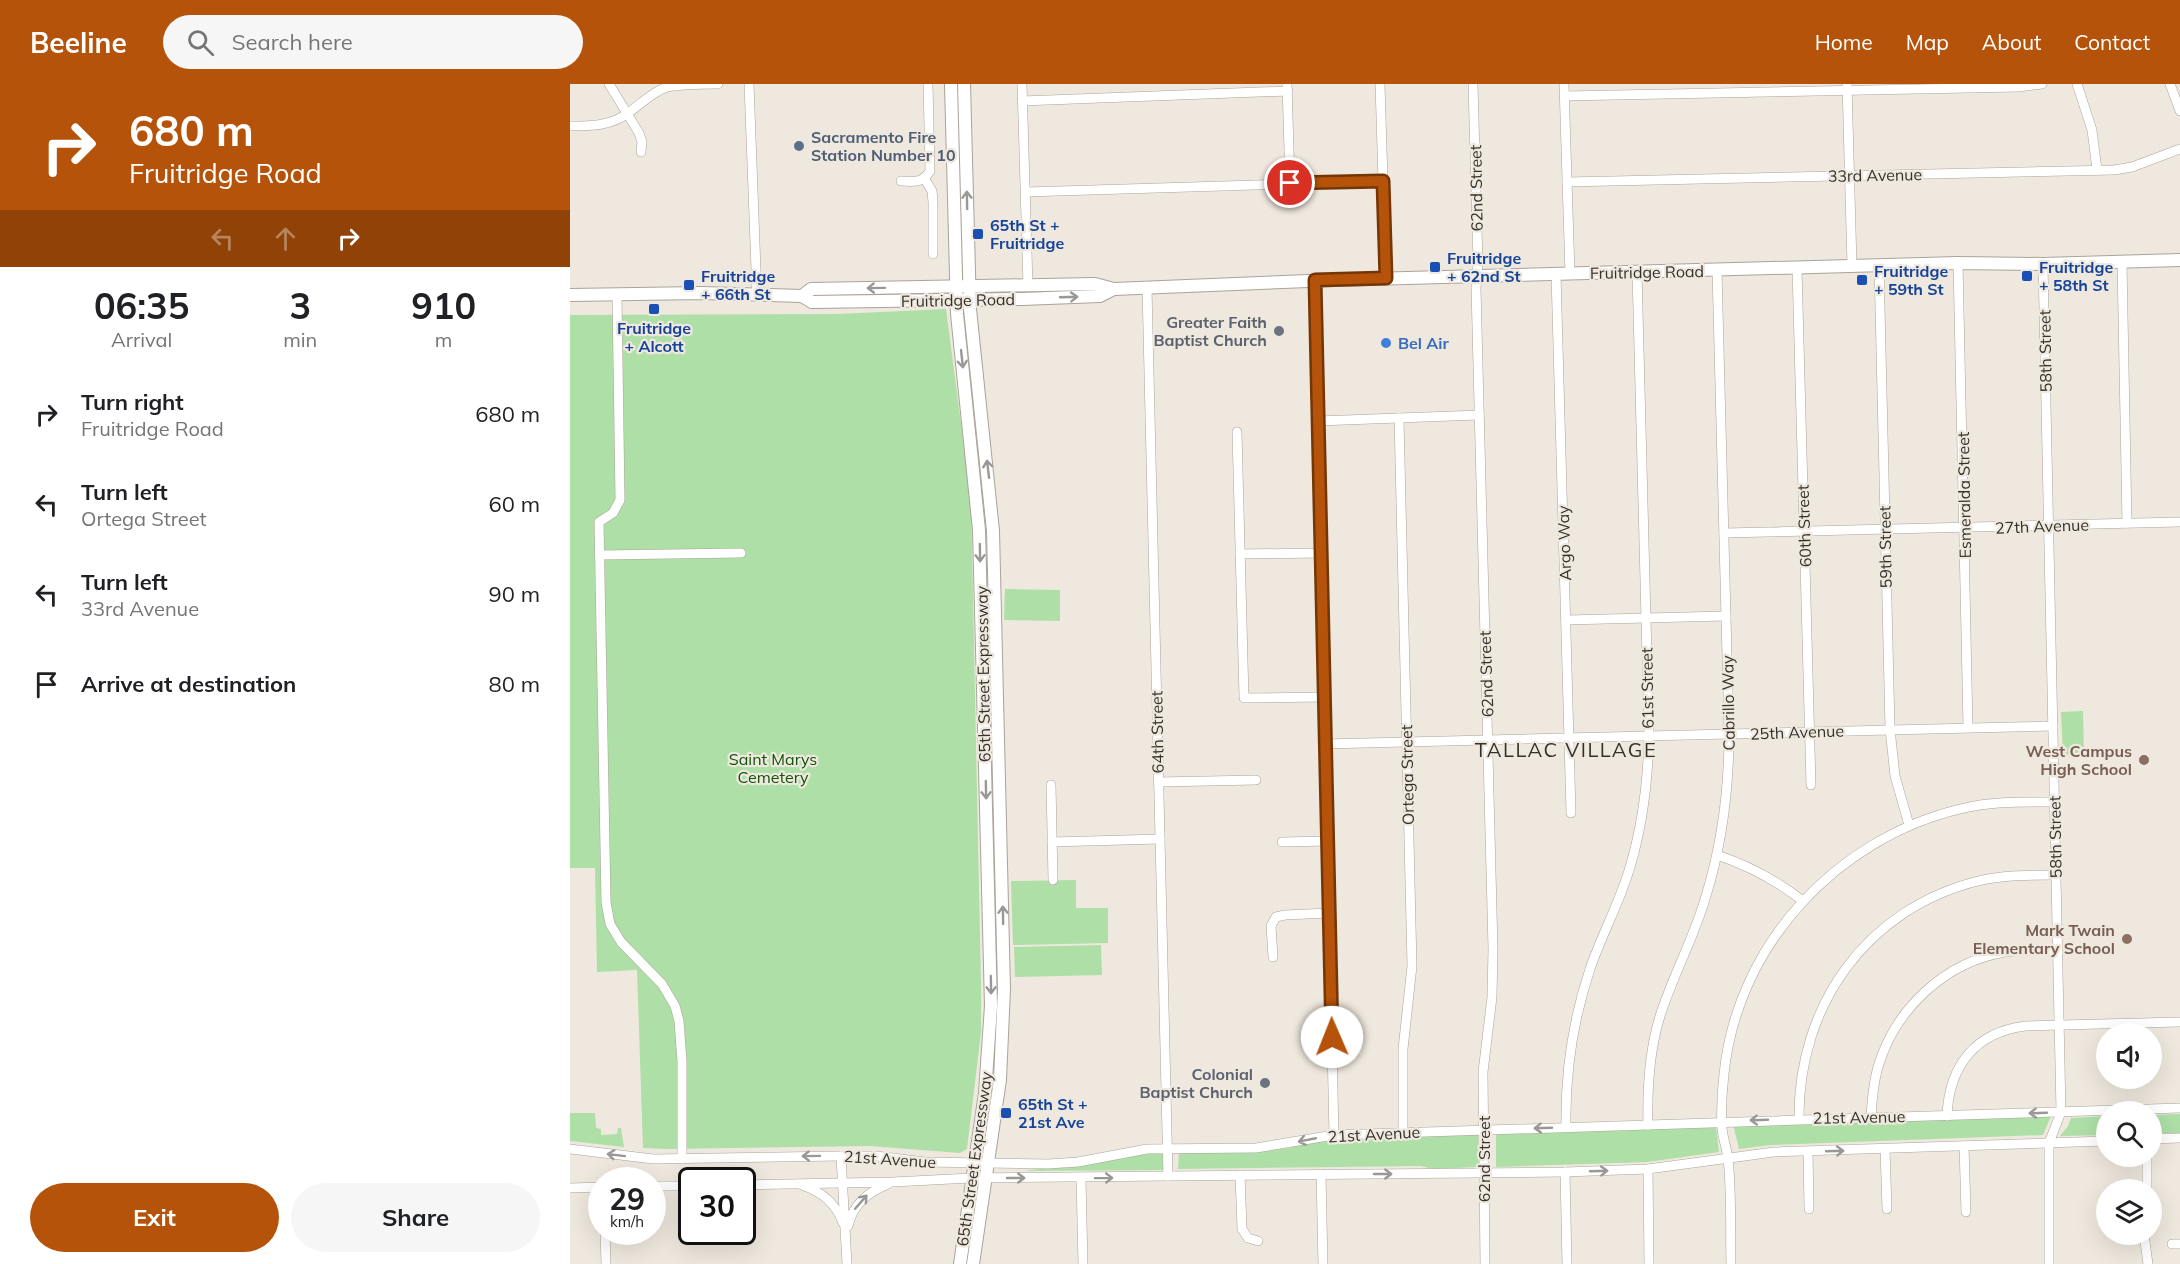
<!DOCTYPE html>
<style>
:root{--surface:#fff;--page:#f6f6f6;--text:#202124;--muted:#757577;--accent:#b45309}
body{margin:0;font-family:Mulish,sans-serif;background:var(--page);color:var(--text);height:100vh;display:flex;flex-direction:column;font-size:22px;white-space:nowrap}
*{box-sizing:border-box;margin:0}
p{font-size:20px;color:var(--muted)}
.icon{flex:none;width:33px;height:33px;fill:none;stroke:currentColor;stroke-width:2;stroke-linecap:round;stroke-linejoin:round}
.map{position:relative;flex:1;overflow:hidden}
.details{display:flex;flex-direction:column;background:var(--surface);width:570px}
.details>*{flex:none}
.hud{background:#b45309;color:#fff;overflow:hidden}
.controls{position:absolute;left:1526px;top:939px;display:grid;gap:12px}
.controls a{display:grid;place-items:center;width:66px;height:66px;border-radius:50%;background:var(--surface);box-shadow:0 6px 24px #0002;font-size:30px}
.speed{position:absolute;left:18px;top:1083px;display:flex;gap:12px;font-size:30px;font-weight:700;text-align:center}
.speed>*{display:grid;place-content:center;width:78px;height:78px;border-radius:50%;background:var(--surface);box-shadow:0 6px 24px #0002;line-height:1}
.speed small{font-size:15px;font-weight:400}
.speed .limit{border:3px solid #111;border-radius:9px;background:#fff;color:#111}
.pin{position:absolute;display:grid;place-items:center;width:51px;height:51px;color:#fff;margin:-26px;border:3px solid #fff;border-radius:50%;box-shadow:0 2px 6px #0007}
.me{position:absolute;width:66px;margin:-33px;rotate:359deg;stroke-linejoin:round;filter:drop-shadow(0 0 4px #0008)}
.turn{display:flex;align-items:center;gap:21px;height:126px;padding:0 30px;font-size:27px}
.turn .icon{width:78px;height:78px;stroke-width:2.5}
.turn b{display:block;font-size:42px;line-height:51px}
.lanes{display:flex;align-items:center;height:57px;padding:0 30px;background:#0003;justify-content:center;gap:30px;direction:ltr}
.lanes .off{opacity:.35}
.eta{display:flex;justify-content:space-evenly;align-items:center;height:102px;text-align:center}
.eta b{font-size:36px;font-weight:700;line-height:42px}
.cta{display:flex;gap:12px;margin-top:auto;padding:12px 30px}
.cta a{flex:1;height:69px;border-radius:36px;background:var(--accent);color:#fff;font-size:24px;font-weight:700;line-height:69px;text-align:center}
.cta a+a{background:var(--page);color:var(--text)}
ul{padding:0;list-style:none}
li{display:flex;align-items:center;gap:18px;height:90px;padding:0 30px}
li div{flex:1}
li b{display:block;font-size:22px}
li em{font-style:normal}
header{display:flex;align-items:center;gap:36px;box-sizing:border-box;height:84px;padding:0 30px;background:var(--accent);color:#fff}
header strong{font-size:28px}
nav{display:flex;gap:33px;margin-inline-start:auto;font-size:21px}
.search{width:420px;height:54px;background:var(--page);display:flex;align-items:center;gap:15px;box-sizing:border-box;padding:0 21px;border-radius:33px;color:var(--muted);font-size:22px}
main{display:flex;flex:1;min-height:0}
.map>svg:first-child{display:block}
</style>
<header>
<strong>Beeline</strong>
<div class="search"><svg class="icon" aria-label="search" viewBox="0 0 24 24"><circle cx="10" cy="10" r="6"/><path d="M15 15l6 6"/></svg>Search here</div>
<nav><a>Home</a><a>Map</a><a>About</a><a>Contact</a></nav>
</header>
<main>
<section class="details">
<div class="hud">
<div class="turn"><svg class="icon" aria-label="right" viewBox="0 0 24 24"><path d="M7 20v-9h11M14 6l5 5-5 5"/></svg><div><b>680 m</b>Fruitridge Road</div></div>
<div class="lanes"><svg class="icon off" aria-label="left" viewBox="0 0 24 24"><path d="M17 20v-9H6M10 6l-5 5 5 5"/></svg><svg class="icon off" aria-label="ahead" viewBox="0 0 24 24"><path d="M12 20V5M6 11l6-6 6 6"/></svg><svg class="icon" aria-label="right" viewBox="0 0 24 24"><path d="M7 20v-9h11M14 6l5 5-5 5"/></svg></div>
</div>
<div class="eta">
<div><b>06:35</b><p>Arrival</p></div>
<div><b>3</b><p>min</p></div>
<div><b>910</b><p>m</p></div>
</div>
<ul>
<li><svg class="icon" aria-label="right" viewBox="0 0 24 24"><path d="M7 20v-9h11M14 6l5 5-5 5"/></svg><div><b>Turn right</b><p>Fruitridge Road</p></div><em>680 m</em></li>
<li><svg class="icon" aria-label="left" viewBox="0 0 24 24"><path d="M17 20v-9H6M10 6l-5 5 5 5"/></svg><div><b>Turn left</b><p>Ortega Street</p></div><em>60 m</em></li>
<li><svg class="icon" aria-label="left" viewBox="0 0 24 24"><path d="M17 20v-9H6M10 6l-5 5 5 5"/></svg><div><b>Turn left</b><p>33rd Avenue</p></div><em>90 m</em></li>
<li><svg class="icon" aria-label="arrive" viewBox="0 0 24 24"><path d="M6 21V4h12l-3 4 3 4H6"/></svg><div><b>Arrive at destination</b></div><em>80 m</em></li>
</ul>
<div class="cta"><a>Exit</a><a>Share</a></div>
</section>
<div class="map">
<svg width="1610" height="1180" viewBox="0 0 1610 1180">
<rect width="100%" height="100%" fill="#efe8de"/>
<g fill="#addfa7">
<path d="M376 225 401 416 411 902V948L397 1065 390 1069 300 1062 96 1065 73 1064 67 886 27 888 25 784H0V231L267 230Z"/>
<path d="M435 505 490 506V537L434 536Z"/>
<path d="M1513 627 1514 670 1493 671 1491 628Z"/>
<path d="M506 796V824H538V859L443 861 441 797Z"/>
<path d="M531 861 532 891 445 893 444 863Z"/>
<path d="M0 1029H25L26 1044 31 1045V1051L47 1050 48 1044H51L54 1063 0 1057Z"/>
<path d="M1610 1030V1049H1581V1031Z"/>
<path d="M1481 1032 1473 1051 1200 1061 1169 1065 1163 1040Z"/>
<path d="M1536 1032V1051L1490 1052 1498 1042 1501 1034Z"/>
<path d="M1146 1042 1149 1068 1077 1078 926 1083V1049Z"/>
<path d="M908 1048 909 1083 863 1085 851 1082 608 1085 609 1069 685 1068 719 1064 764 1054Z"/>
<path d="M593 1068V1086L454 1087 576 1069Z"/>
</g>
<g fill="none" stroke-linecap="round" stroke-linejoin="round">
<g stroke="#aaa399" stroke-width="10">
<g id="minor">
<path d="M39 0 69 49 72 58 71 68"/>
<path d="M179 0 187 212"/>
<path d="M452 0 458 202"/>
<path d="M717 0 720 99"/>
<path d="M810 0 816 194"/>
<path d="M903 0 908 179 906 204 923 865 922 913 913 988 915 1180"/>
<path d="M994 0 1000 190"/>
<path d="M1277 0 1282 182"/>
<path d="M1507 0 1522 46 1527 86"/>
<path d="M1600 0 1610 27"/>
<path d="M995 12 1449 3 1472 0"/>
<path d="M452 17 718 7"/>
<path d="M0 42C21 42 41 42 58 29 71 20 82 8 97 3 113 0 132 0 148 0"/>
<path d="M354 94 362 107 363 118V170"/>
<path d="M331 97C343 98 353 99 360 87L358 0"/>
<path d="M997 98 1544 86 1562 83 1610 65"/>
<path d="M456 108 813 97"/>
<path d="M1552 178 1557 439"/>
<path d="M1388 179 1398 643"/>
<path d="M1473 180 1491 1028 1479 1059V1180"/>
<path d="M1309 181 1320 645 1325 692 1339 741"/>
<path d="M1227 184 1241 701"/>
<path d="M986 190 1001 729"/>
<path d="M745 196 764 1051"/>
<path d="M577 204 598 1092"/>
<path d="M47 211 50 416 43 429 29 438 36 818 40 840 51 858 92 900 105 922 109 937 112 977V1075"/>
<path d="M829 334 842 882 833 965V1048"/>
<path d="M748 337 909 331"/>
<path d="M667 348 674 614 754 613"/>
<path d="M1154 449 1610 438"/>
<path d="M670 470 751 469"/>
<path d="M30 471 171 469"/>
<path d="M996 536 1156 532"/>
<path d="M755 660 1483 642"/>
<path d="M588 698 686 696"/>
<path d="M481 701 483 796"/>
<path d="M482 758 590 755"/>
<path d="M712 758 758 757"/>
<path d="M1147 771C1180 782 1206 796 1233 817"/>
<path d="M703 873 701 842 706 833 715 831 759 829"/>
<path d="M1377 1032C1379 982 1405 948 1456 942L1610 938"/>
<path d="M1301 1033C1302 1016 1303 1000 1308 983 1325 925 1375 878 1435 868 1452 865 1469 866 1486 866"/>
<path d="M1229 1035C1228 922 1296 825 1408 797 1433 791 1459 791 1486 791"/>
<path d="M1078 1041C1077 1004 1079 968 1090 932 1103 891 1124 854 1136 812 1152 760 1159 705 1159 649L1147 186"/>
<path d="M996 1043C995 989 1003 936 1020 885 1032 850 1050 818 1060 783 1073 740 1078 696 1079 651L1067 188"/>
<path d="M1581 1055 1610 1054"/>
<path d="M1394 1062 1396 1128"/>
<path d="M0 1065 83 1075 271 1072H306L355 1078 478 1080 508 1078 577 1065 686 1064 764 1051 1610 1024"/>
<path d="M1315 1065 1317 1125"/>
<path d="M1238 1068 1239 1125"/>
<path d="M271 1072 277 1180"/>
<path d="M1577 1072V1106"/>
<path d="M1078 1085 1079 1180"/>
<path d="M995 1088 997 1180"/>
<path d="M751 1090 753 1180"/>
<path d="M670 1091 672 1145 678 1154 688 1157"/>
<path d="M511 1094 513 1180"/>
<path d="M172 1101 323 1098 401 1094 995 1088 1078 1085 1204 1068 1536 1057"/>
<path d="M232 1101C252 1108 266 1119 273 1139"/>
<path d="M82 1102H122"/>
<path d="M0 1104 32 1103"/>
<path d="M278 1142C283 1120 298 1108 318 1100"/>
<path d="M35 1148 36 1180"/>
<path d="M1574 1150 1578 1180"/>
<path d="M1602 1160H1610"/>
<path d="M1161 1180C1160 1145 1162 1110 1158 1075 1157 1065 1153 1055 1152 1044 1151 1026 1152 1007 1154 990 1167 861 1266 755 1390 725 1421 717 1453 718 1485 718"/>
</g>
</g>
<g stroke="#aaa399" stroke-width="14">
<g id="major">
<path d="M381 0 387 230 409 446 421 922 415 1009 390 1180"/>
<path d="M394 0 400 225 423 447 434 905 430 996 403 1180"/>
<path d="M0 211 131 209 232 212 242 218 452 215 530 212 544 205"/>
<path d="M232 212 241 205 525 200 544 205 764 196 1388 179 1473 180 1610 176"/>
</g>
</g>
<use href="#minor" stroke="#fff" stroke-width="9"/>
<use href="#major" stroke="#fff" stroke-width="12"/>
</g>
<defs><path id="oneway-shaft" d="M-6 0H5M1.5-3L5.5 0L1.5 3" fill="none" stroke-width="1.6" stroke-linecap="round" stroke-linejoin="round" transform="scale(1.5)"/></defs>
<g stroke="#9a9896">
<use href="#oneway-shaft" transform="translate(397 116) rotate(-91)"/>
<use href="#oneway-shaft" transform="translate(306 204) rotate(179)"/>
<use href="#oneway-shaft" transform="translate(499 213) rotate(-2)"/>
<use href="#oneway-shaft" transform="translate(392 275) rotate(84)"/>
<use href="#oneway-shaft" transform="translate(418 385) rotate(-97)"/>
<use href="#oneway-shaft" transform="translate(410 469) rotate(89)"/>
<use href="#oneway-shaft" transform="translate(416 706) rotate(89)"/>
<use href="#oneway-shaft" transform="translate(433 831) rotate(-91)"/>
<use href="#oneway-shaft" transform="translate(421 901) rotate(89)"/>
<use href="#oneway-shaft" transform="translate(1468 1029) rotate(178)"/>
<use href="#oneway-shaft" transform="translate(1189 1036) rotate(178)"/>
<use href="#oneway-shaft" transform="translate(973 1044) rotate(178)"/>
<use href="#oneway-shaft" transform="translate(737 1056) rotate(169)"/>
<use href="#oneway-shaft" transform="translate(1265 1067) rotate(-2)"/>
<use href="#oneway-shaft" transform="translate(46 1071) rotate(-173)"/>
<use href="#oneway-shaft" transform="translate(241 1072) rotate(179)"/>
<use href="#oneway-shaft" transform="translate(1029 1087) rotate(-2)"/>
<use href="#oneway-shaft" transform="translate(813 1090)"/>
<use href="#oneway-shaft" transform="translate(446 1094)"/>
<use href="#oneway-shaft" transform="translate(534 1094) rotate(-1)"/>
<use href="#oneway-shaft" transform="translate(291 1118) rotate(-49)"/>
</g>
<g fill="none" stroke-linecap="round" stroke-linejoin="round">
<g stroke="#753606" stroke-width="15">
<path id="route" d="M720 99 813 97 816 194 745 196 762 953"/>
</g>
<use href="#route" stroke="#b45309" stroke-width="10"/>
</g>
<circle fill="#5c6f8a" stroke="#efe8de" stroke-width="2" cx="229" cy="62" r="6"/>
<g fill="#1a4fb4" stroke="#efe8de" stroke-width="2">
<rect x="402" y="144" width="12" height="12" rx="3"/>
<rect x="859" y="177" width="12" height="12" rx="3"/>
<rect x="1451" y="186" width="12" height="12" rx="3"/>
<rect x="1286" y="190" width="12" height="12" rx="3"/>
<rect x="113" y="195" width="12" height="12" rx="3"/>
<rect x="78" y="219" width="12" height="12" rx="3"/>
<rect x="430" y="1023" width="12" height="12" rx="3"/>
</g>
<g fill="#6b7280" stroke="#efe8de" stroke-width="2">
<circle cx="709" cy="247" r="6"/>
<circle cx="695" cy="999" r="6"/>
</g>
<circle fill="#3f7fe0" stroke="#efe8de" stroke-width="2" cx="816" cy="259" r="6"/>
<g fill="#8d6e63" stroke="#efe8de" stroke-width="2">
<circle cx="1574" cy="676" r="6"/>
<circle cx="1557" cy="855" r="6"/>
</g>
<g text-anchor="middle" stroke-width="4.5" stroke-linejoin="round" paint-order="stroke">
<g font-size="16" font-weight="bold" fill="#4e5e75" stroke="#efe8de" text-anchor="start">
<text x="241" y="59">Sacramento Fire<tspan x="241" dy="18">Station Number 10</tspan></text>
</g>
<g font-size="16" fill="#34312d" stroke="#efe8de">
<text transform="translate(1305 91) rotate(-1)" y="6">33rd Avenue</text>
<text transform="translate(906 104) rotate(-91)" y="6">62nd Street</text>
<text transform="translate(1077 188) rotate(-1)" y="6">Fruitridge Road</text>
<text transform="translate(388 216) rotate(-1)" y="6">Fruitridge Road</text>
<text transform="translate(1475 267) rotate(-91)" y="6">58th Street</text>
<text transform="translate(1394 411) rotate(-91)" y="6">Esmeralda Street</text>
<text transform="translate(1234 442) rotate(-92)" y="6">60th Street</text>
<text transform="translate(1472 442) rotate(-2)" y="6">27th Avenue</text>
<text transform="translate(994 459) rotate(-92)" y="6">Argo Way</text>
<text transform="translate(1315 463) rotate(-91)" y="6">59th Street</text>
<text transform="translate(413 590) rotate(-91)" y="6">65th Street Expressway</text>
<text transform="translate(916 590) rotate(-92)" y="6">62nd Street</text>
<text transform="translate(1077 604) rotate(-91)" y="6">61st Street</text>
<text transform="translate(1158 619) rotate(-91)" y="6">Cabrillo Way</text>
<text transform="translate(587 648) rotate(-91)" y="6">64th Street</text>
<text transform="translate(1227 648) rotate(-2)" y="6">25th Avenue</text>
<text transform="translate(837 691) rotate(-91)" y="6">Ortega Street</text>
<text transform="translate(1485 753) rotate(-91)" y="6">58th Street</text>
<text transform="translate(1289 1033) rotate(-1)" y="6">21st Avenue</text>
<text transform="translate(804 1050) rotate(-3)" y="6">21st Avenue</text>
<text transform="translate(320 1075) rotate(4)" y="6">21st Avenue</text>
<text transform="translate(404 1075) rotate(-82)" y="6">65th Street Expressway</text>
<text transform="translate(914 1075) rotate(-90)" y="6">62nd Street</text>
</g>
<g font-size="16" font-weight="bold" fill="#164399" stroke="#efe8de" text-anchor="start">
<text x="420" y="147">65th St +<tspan x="420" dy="18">Fruitridge</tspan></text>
<text x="877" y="180">Fruitridge<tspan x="877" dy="18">+ 62nd St</tspan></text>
<text x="1469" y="189">Fruitridge<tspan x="1469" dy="18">+ 58th St</tspan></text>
<text x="1304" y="193">Fruitridge<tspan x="1304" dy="18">+ 59th St</tspan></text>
<text x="131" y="198">Fruitridge<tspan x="131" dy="18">+ 66th St</tspan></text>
<text x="84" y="250" text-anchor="middle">Fruitridge<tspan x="84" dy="18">+ Alcott</tspan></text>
<text x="448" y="1026">65th St +<tspan x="448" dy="18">21st Ave</tspan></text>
</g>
<g font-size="16" font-weight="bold" fill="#5b616d" stroke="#efe8de" text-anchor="end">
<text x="697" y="244">Greater Faith<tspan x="697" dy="18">Baptist Church</tspan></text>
<text x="683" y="996">Colonial<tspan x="683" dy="18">Baptist Church</tspan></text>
</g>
<g font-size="16" font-weight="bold" fill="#366cbe" stroke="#efe8de" text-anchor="start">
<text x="828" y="265">Bel Air</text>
</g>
<g font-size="16" font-weight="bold" fill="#785e54" stroke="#efe8de" text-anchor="end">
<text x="1562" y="673">West Campus<tspan x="1562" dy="18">High School</tspan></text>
<text x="1545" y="852">Mark Twain<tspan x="1545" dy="18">Elementary School</tspan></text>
</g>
<g font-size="16" fill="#0d5407" stroke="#efe8de">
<text x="203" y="681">Saint Marys<tspan x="203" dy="18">Cemetery</tspan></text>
</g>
<g font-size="20" letter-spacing="1.5" fill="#34312d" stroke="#efe8de">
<text x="996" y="673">TALLAC VILLAGE</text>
</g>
</g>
</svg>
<div class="controls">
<a><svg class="icon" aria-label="sound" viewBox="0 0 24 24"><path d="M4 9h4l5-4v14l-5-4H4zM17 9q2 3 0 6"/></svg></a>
<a><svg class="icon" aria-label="search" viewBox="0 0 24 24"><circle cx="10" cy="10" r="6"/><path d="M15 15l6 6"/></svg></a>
<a><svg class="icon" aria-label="layers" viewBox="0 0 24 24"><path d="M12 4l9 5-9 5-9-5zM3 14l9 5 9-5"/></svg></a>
</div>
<div class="speed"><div>29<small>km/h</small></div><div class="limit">30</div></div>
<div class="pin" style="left:720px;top:99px;background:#d93025"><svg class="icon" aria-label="arrive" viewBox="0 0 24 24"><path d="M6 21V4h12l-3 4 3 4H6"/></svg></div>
<svg class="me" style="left:762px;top:953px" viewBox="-20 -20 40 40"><circle r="19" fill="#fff"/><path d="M0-13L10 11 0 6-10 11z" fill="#b45309"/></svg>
</div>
</main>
